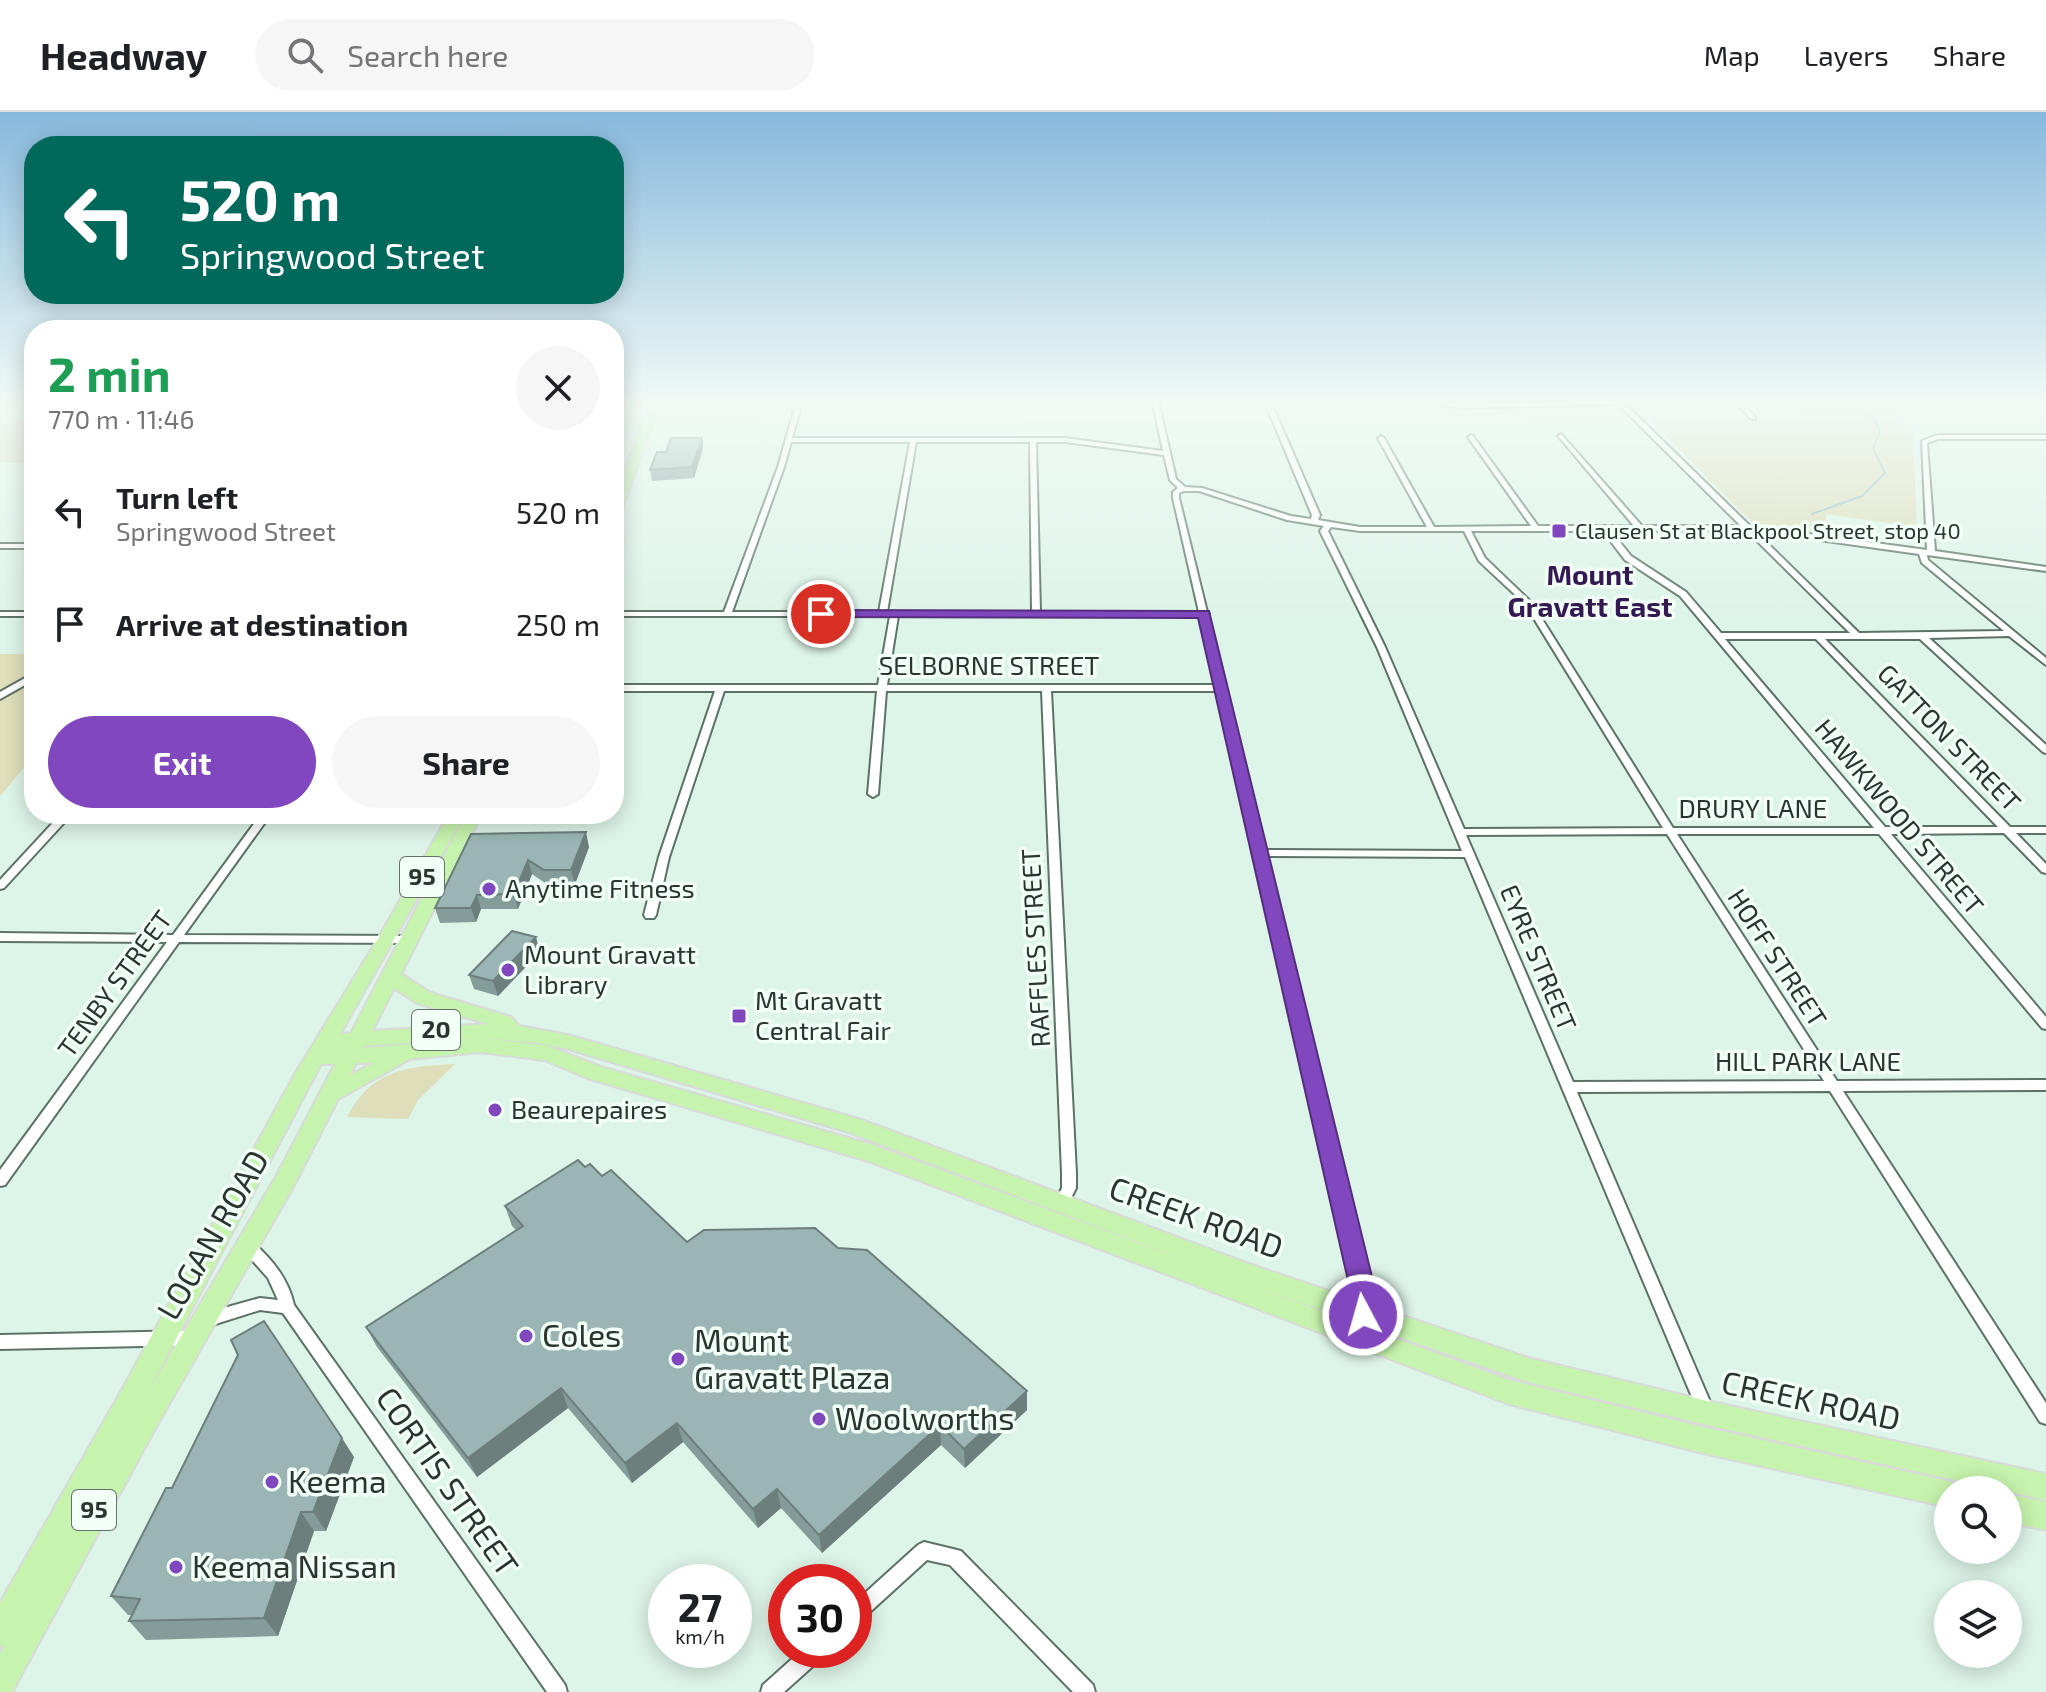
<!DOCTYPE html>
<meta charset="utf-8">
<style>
:root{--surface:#fff;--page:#f6f6f6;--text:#202124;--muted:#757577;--line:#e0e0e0;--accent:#8147be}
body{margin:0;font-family:"Exo 2",sans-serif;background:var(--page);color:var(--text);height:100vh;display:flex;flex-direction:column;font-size:30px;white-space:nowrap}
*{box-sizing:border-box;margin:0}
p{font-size:26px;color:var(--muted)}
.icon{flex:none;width:44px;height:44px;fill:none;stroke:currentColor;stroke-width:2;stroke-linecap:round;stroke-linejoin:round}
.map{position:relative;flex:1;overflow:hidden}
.side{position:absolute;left:24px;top:208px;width:600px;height:504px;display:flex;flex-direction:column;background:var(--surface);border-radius:32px;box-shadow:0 4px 20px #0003}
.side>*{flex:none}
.banner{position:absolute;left:24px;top:24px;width:600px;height:168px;border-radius:32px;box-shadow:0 4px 20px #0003;background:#00695c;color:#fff;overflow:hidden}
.buttons{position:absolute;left:1934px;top:1364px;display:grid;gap:16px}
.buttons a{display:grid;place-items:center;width:88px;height:88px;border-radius:50%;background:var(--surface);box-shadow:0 4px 20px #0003;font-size:40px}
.speed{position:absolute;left:648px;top:1452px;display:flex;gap:16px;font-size:40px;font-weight:700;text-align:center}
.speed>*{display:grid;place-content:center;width:104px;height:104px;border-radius:50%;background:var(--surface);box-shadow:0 4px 20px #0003;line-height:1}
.speed small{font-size:20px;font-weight:400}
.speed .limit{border:12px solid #d22;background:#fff;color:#111}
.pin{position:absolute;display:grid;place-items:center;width:68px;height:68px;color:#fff;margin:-34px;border:4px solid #fff;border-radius:50%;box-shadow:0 2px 8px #0007}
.me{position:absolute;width:88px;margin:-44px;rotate:354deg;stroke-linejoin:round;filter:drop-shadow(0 0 6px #0008)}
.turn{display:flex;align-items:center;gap:28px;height:168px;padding:0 24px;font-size:36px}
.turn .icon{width:104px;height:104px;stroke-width:2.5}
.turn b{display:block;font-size:56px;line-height:68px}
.round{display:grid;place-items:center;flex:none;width:84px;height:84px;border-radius:42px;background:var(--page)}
.headline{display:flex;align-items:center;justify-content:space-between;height:136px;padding:0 24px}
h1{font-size:48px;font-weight:700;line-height:60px;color:#1e9e55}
.button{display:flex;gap:16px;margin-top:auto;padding:16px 24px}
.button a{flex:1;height:92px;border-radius:48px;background:var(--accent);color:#fff;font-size:32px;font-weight:700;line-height:92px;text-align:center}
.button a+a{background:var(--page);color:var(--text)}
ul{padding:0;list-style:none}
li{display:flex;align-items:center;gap:24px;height:112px;padding:0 24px}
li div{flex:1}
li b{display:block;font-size:30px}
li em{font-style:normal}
header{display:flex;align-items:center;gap:48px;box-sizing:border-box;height:112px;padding:0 40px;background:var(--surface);border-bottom:2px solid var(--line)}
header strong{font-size:38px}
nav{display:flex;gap:44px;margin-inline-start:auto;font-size:28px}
.search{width:560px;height:72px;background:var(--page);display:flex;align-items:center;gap:20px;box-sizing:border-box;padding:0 28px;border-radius:44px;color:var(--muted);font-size:30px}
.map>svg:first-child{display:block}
</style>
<header>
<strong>Headway</strong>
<div class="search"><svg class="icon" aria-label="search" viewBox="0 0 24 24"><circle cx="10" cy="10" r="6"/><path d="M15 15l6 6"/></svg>Search here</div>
<nav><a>Map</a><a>Layers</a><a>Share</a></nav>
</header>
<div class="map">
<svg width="2046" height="1580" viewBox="0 0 2046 1580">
<rect width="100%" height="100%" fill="#ddf4e8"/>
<g fill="#dedeba">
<path d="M1789 288H1966L1981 299 1886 298 1913 321 1917 415 1826 402V422L1755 413 1647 306 1800 303Z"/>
<rect x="0" y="307" width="34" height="44"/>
<path d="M0 542H34V644L0 684Z"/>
<path d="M455 952 418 988 408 1007 347 1005C373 957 405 955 455 952Z"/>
</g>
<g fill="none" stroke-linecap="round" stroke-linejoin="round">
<path stroke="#95c0cd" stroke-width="2" d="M1812 402 1862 384 1885 361 1873 337 1880 320 1875 308 1850 288"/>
<g stroke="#5d7267" stroke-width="4">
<g id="street">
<path d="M797 288H803L792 326H1065L1163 339 1152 288H1158L1176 367 1185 375 1202 376 1291 404 1311 407 1312 403 1264 288H1270L1320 403 1318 408 1360 415H1427L1378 326 1381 324 1384 326 1434 415 1531 414 1468 325 1471 323 1473 324 1538 414H1634L1559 325 1558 324 1561 322 1642 414H1741L1618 292 1460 296 1435 291 1438 289 1460 292 1621 288 1750 414 1927 438 1922 329 1937 323H2046V327H1938L1927 331 1935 439 2046 455V459L1927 443 1928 448 2046 546V553L2009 524 1929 526 2046 633V641L2043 640 1920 527H1825L2010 715H2046V721H2016L2046 752V761L2042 760 2004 721 1891 722 2046 905V917L2042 916 1879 722H1677L1837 969 2046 968V978L1843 979 2046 1291V1312L2040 1310 1830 979 1577 980 1714 1299 1712 1304 1706 1306 1700 1304 1465 745 1266 744 1369 1173 1371 1202 1368 1207 1363 1209 1358 1207 1355 1202V1173L1217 579H1051L1076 1061V1076L1066 1096 1061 1098 1056 1096 1054 1092 1062 1076V1061L1042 579H886L878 682 873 685 868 682 877 579H724L669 745 656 803 654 806H646L644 803 659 745 715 579H614V573H878L890 504H614V500H724L778 355ZM791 330H910L879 500H732L784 355ZM916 330H1030L1032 500H887ZM1036 330H1065L1164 343 1170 368 1178 376 1173 380V386L1199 500H1040ZM1184 379H1199L1287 408 1324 414 1320 419 1377 535 1462 739 1264 738 1208 504 1209 502 1207 500 1179 386V381ZM1331 415 1360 419H1464L1479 449 1525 492 1663 716 1464 717 1385 535 1328 419ZM1746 418 1850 521H1721L1686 480 1631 444 1611 419ZM1471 419H1603L1625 448 1680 484 1874 716H1673L1532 491 1485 446ZM1755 419 1919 442 1922 451 2004 519 1859 521ZM898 504H1200L1216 573H887ZM1725 527H1816L1998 715H1885ZM1667 722 1824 969 1573 970 1466 723Z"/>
<path d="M1734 288H1740L1755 305V307H1751Z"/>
<rect x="0" y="432" width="34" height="4"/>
<rect x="0" y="500" width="34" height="4"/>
<path d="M34 561V568L0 587V580Z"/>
<path d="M61 702H72L4 776 0 777V768Z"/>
<path d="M261 702H271L184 823 409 824 413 825 415 828 413 831 179 830 5 1073 0 1074V1058L167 830 0 829V821L173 823Z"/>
<path d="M248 1128 253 1130C272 1148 288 1166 294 1193L565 1573 567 1580H547L283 1201 260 1198 206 1215 201 1213 198 1208 201 1203 206 1201 260 1186 278 1188 268 1166 243 1138 241 1134 243 1130Z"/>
<path d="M192 1219 197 1221 200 1226 197 1231 192 1233 0 1237V1223Z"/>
<path d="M924 1430 961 1439 1093 1573 1095 1580H1073L950 1453 927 1448 860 1509 854 1512V1491L918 1433Z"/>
<path d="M802 1538H825L823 1545 784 1580H761L763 1573Z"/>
</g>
</g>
<g stroke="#d9dada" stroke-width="4">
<g id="primary">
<path d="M652 288H662L620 401 614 404V386Z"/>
<path d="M449 702H465L340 922 351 921 466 702H482L401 862 431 881 511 905 519 914 568 923 862 1008 1252 1153 1528 1246 1707 1289 2046 1362V1388L1707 1313 1528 1270 1256 1175 1509 1268 1703 1315 1948 1369 1958 1373 1960 1378H1948V1395L1703 1341 1509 1292 868 1049 587 966 545 948 480 940 410 947 338 987 293 1075 156 1315 12 1580H0V1542L5 1533 0 1535V1491L122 1278 295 962 378 827ZM394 876 417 891 488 912 372 919ZM479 926 364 936 365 934ZM483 926 537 931 568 937 848 1020 1198 1153 873 1033 601 955 548 934ZM356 951H374L350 963ZM321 952H335L277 1063 147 1282Z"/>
<path d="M2008 1382 2046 1390V1418L2008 1410Z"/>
</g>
</g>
<use href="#street" fill="#fff" fill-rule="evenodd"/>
<use href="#primary" fill="#c6f3ad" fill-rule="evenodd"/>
</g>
<g fill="#849c9a">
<path d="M702 326 703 336 694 366 652 369 650 358 666 340Z"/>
<path d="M471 722 589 735 575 772 548 773 532 762 518 797H481L476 810 440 811 435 796Z"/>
<path d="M540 840 498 884 474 877 469 863Z"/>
<path d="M585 1055 602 1064 687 1130 838 1136 1027 1279V1298L965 1356 941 1333 822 1441 781 1396 758 1416 683 1330 632 1371 568 1296 477 1365 377 1235 366 1215 516 1118 512 1114 505 1094Z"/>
<path d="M354 1345 326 1419H314L278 1524 146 1528 129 1509 132 1503H128L111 1484 172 1376Z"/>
</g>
<g fill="#6c7f7d">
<path d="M702 326 703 336 694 366 692 355Z"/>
<path d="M586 720 589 735 575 772 571 758Z"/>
<path d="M528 748 532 762 518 797 514 782Z"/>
<path d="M477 783 481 797 476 810 471 796Z"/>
<path d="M536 825 540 840 498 884 493 869Z"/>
<path d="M561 1276 568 1296 477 1365 468 1346Z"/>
<path d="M1027 1279V1298L965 1356 964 1337Z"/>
<path d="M677 1311 683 1330 632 1371 625 1351Z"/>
<path d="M940 1313 941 1333 822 1441 819 1423Z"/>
<path d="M342 1326 354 1345 326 1419 313 1400Z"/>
<path d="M777 1377 781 1396 758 1416 753 1397Z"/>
<path d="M301 1400 314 1419 278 1524 264 1506Z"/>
</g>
<g fill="#9ab5b3" stroke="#6c7f7d" stroke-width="2">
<path d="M671 326H702L692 355 650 358 657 340H666Z"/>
<path d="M586 720 571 758H544L528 748 514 782 477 783 471 796H435L471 722Z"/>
<path d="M512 819 536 825 493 869 469 863Z"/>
<path d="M578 1048 585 1055 590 1052 602 1064 611 1058 687 1130 704 1118 815 1116 838 1136 867 1138 1027 1279 964 1337 940 1313 819 1423 777 1377 753 1397 677 1311 625 1351 561 1276 468 1346 366 1215 523 1114 505 1094Z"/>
<path d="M264 1209 342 1326 313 1400H301L264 1506 129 1509 140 1487 111 1484 166 1376H172L238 1243 231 1228Z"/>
</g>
<linearGradient id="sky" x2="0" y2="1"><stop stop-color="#87b9dd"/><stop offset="0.57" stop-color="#f0faf5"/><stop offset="1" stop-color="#f0faf5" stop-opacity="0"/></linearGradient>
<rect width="2046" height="509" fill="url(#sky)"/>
<path fill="#8147be" stroke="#542e7c" stroke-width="2" d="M821 498 1209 499 1374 1173 1376 1203 1372 1211 1363 1214 1355 1211 1351 1203 1349 1173 1198 506 816 505 814 502Z"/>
<g fill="#8147be" stroke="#f1fff7" stroke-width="3">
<rect x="1551" y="411" width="16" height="16" rx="4"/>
<circle cx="489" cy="777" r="8"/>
<circle cx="508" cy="858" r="8"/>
<rect x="731" y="896" width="16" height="16" rx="4"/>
<circle cx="495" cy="998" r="8"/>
<circle cx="526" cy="1224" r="8"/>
<circle cx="678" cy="1247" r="8"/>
<circle cx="819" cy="1307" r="8"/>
<circle cx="272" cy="1370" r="8"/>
<circle cx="176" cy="1455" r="8"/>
</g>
<g text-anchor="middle" stroke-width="7" stroke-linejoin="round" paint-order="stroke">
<g font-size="22" fill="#2b342f" stroke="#f1fff7" text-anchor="start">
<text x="1575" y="427">Clausen St at Blackpool Street, stop 40</text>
</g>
<g fill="#f1fff7" stroke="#66716b" stroke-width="2">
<rect x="400" y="745" width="44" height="40" rx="6"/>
<rect x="412" y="898" width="48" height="40" rx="6"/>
<rect x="72" y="1378" width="44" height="40" rx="6"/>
</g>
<g font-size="24" font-weight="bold" fill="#2b342f">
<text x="422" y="773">95</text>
<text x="436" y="926">20</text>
<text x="94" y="1406">95</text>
</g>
<g font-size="26" fill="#2b342f" stroke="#f1fff7">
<text x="989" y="563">SELBORNE STREET</text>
<text transform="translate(1949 626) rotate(46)" y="9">GATTON STREET</text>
<text x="1753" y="706">DRURY LANE</text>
<text transform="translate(1899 705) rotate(50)" y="9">HAWKWOOD STREET</text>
<text transform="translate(1036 836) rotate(-93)" y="9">RAFFLES STREET</text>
<text transform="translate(1538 846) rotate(67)" y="9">EYRE STREET</text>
<text transform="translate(1777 846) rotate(57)" y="9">HOFF STREET</text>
<text transform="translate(115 872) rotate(-54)" y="9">TENBY STREET</text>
<text x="1808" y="959">HILL PARK LANE</text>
</g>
<g font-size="26" fill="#2b342f" stroke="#f1fff7" text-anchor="start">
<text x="505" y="786">Anytime Fitness</text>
<text x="524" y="852">Mount Gravatt<tspan x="524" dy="30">Library</tspan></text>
<text x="755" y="898">Mt Gravatt<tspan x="755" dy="30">Central Fair</tspan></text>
<text x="511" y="1007">Beaurepaires</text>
</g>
<g font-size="28" font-weight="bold" fill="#351952" stroke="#f1fff7">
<text x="1590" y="473">Mount<tspan x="1590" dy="32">Gravatt East</tspan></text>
</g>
<g font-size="32" fill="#2b342f" stroke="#f1fff7">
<text transform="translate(1196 1106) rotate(20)" y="11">CREEK ROAD</text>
<text transform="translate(213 1123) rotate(-60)" y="11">LOGAN ROAD</text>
<text transform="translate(1811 1289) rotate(12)" y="11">CREEK ROAD</text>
<text transform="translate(447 1370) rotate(55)" y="11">CORTIS STREET</text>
</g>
<g font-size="32" fill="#2b342f" stroke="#f1fff7" text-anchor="start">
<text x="542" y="1235">Coles</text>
<text x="694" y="1240">Mount<tspan x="694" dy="37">Gravatt Plaza</tspan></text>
<text x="835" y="1318">Woolworths</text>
<text x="288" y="1381">Keema</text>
<text x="192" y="1466">Keema Nissan</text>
</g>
</g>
</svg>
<div class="buttons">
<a><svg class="icon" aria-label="search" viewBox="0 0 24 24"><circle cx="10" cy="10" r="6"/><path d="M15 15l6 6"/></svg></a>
<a><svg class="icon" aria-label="layers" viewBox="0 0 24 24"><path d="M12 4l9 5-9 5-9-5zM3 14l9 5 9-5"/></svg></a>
</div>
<div class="speed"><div>27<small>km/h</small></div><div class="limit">30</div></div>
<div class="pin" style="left:821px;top:502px;background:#d93025"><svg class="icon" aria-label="arrive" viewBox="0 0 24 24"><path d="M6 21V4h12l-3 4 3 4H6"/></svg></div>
<svg class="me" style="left:1363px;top:1203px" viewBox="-20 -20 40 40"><circle r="17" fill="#8147be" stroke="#fff" stroke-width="3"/><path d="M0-11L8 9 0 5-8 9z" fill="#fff"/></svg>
<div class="banner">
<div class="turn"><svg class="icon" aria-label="left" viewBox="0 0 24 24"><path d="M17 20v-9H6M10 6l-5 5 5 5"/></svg><div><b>520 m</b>Springwood Street</div></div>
</div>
<section class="side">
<div class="headline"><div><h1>2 min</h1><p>770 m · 11:46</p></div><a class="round"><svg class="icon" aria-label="close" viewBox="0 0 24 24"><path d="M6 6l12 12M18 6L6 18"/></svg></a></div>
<ul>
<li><svg class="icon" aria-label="left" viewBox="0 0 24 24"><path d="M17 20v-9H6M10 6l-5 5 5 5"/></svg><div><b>Turn left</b><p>Springwood Street</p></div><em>520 m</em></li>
<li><svg class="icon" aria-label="arrive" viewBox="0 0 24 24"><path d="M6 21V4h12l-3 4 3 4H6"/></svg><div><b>Arrive at destination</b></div><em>250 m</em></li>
</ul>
<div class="button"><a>Exit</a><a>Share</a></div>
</section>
</div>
